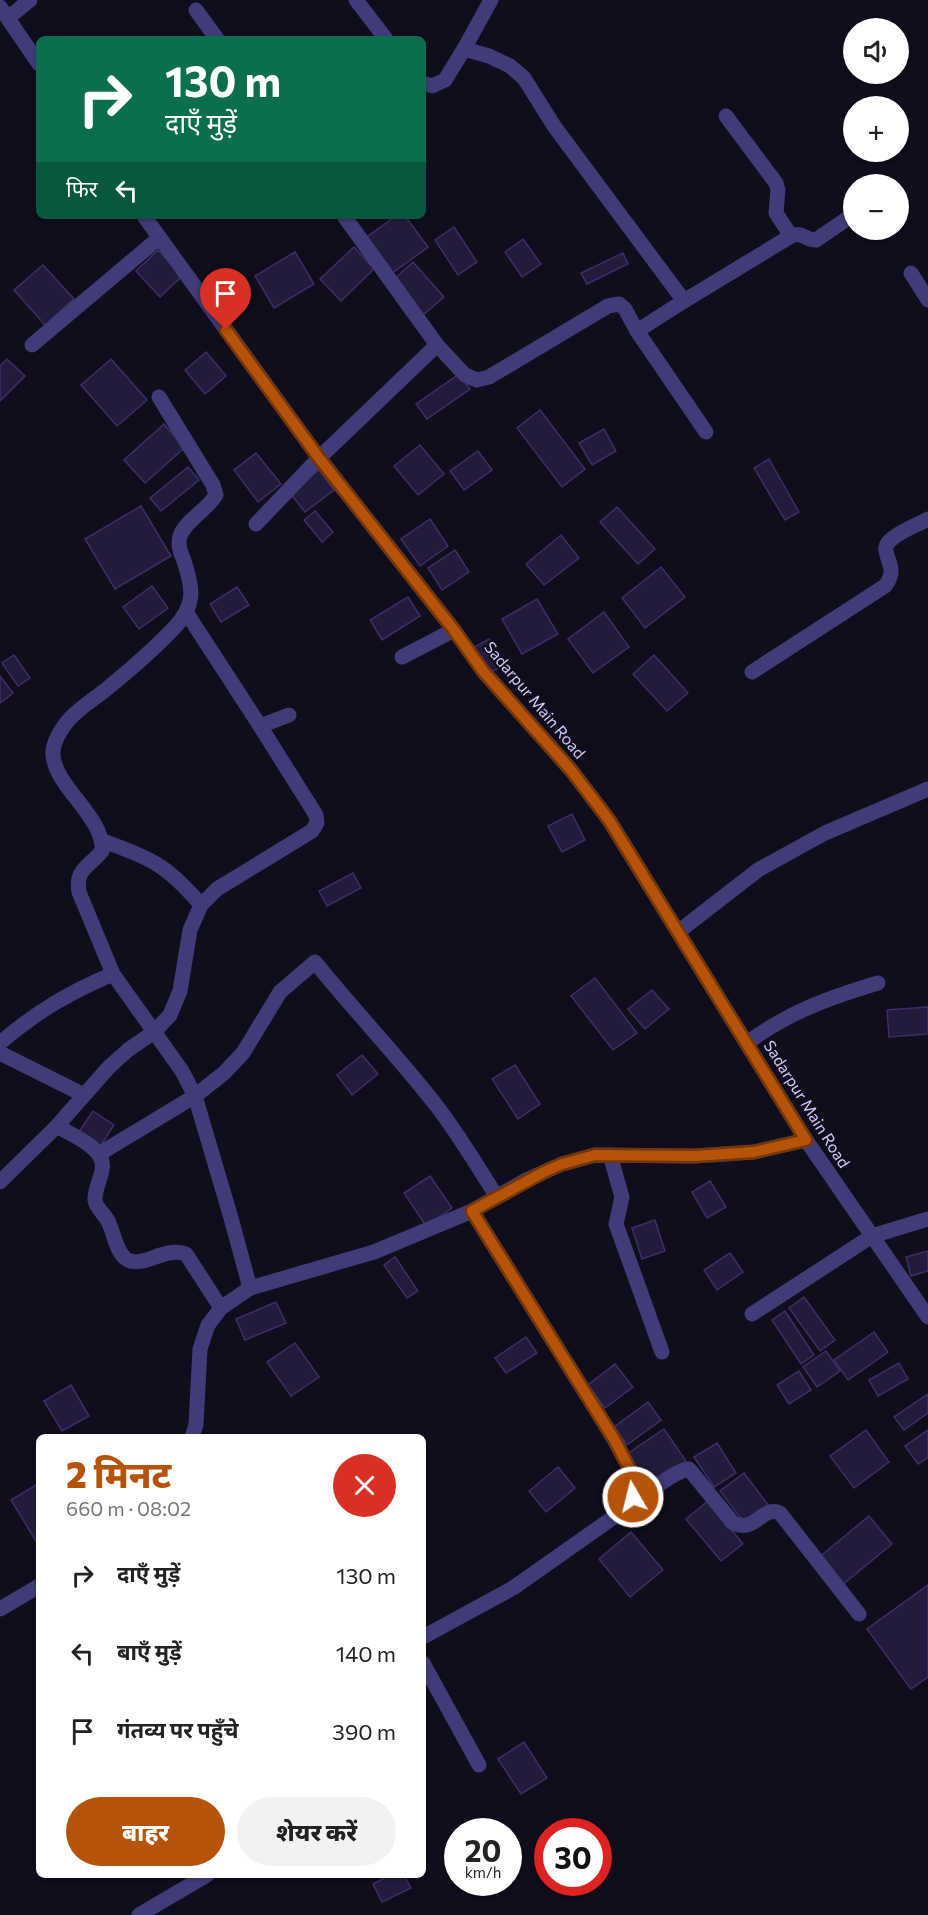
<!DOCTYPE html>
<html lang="hi">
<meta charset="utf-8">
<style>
:root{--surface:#fff;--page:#f2f2f2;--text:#222;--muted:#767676;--accent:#b45309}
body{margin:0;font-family:Commissioner,"Noto Sans Devanagari",sans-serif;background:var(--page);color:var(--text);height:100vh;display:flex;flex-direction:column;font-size:22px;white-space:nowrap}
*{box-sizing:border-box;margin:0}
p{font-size:20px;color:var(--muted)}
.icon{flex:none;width:33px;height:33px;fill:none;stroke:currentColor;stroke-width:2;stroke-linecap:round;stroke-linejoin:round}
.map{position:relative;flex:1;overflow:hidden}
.sheet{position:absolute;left:36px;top:1434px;width:390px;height:444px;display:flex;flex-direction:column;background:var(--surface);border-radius:9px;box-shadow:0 2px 4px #0004}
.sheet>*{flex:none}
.banner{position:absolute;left:36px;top:36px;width:390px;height:183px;border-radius:9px;box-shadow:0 2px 4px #0004;background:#0b6e4f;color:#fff;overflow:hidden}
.buttons{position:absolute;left:843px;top:18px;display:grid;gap:12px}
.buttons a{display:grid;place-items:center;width:66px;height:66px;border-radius:50%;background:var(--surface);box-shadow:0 2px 4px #0004;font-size:30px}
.speed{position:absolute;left:444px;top:1818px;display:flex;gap:12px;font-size:30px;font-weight:700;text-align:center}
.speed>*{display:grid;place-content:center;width:78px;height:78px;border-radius:50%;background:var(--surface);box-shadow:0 2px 4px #0004;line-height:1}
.speed small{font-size:15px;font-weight:400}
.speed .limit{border:9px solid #d22;background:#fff;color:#111}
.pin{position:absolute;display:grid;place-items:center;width:51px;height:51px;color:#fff;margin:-62px -26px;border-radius:50% 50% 50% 0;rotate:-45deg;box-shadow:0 0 6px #0007}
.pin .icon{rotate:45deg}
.me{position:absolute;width:66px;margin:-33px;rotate:352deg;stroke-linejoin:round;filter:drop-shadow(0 0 4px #0008)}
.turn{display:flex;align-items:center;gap:21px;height:126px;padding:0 30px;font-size:27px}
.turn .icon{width:78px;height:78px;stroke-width:2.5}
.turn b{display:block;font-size:42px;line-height:51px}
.then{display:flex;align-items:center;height:57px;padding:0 30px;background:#0003;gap:12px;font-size:22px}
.round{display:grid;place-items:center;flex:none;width:63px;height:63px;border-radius:32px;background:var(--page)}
.head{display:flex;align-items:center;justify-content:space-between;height:102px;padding:0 30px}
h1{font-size:36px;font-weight:800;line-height:45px;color:var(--accent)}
.primary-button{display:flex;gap:12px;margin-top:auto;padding:12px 30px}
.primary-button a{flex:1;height:69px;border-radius:36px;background:var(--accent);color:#fff;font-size:24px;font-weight:800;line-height:69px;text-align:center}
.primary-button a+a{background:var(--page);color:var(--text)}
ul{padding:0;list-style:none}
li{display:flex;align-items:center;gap:18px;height:78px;padding:0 30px}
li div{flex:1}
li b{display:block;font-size:22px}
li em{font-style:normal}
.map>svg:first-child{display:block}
</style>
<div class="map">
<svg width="928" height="1915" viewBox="0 0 928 1915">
<rect width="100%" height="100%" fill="#100d1c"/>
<g fill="#231b3c" stroke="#3d2e66" stroke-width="1.5">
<path d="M396 216H405L428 247 390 275 364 239Z"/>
<path d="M454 227 477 262 458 275 435 240Z"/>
<path d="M523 239 541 264 522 277 505 252Z"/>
<path d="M354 247 374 269 341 301 320 279Z"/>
<path d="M158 250 182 276 160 297 136 271Z"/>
<path d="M295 252 314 284 274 308 255 276Z"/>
<path d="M623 253 628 264 587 284 581 273Z"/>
<path d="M413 262 444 297 423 315 393 280Z"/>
<path d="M43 265 74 299 45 325 14 290Z"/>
<path d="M206 352 226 376 205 394 185 370Z"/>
<path d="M7 359 25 376 0 401V366Z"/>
<path d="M111 359 147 400 117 426 81 385Z"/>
<path d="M459 374 470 389 427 419 416 404Z"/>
<path d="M540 410 585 469 562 487 517 428Z"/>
<path d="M164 424 184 448 145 483 124 460Z"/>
<path d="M604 429 616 451 592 465 579 443Z"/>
<path d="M420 445 444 474 418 495 394 466Z"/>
<path d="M478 451 492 470 464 490 450 471Z"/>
<path d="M256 453 281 484 258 502 234 470Z"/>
<path d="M769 459 799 512 785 520 754 468Z"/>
<path d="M188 467 199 480 161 511 150 498Z"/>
<path d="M319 470 334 490 305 512 290 493Z"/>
<path d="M141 506 171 556 115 589 85 539Z"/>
<path d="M617 507 655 549 638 564 600 522Z"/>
<path d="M315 511 333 532 322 542 304 520Z"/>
<path d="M430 519 448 546 420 566 401 539Z"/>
<path d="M561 535 579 558 544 585 526 564Z"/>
<path d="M455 550 469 572 442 590 428 568Z"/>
<path d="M661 567 685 597 645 628 622 598Z"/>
<path d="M152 586 168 608 139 629 123 607Z"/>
<path d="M237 587 249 605 221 622 210 604Z"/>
<path d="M408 597 420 616 382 640 370 620Z"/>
<path d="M537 599 558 634 522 654 502 619Z"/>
<path d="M604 612 629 647 593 673 568 639Z"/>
<path d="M489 639 504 665 488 674 473 648Z"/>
<path d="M14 655 30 678 18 686 2 663Z"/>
<path d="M654 655 688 693 667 711 633 674Z"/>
<path d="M0 676 13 693 0 703Z"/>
<path d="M572 814 585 840 562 852 548 826Z"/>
<path d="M353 873 361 888 327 906 319 891Z"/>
<path d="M595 978 637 1033 613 1050 571 996Z"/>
<path d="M652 990 669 1009 645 1029 628 1009Z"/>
<path d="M928 1007V1034L889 1037 887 1010Z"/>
<path d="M362 1055 378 1074 352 1095 337 1075Z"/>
<path d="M515 1065 540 1104 518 1119 492 1079Z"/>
<path d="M93 1111 114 1125 100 1147 78 1133Z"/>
<path d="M430 1176 452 1208 426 1226 404 1193Z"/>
<path d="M710 1181 726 1207 707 1218 692 1192Z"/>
<path d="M655 1220 665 1251 642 1259 632 1228Z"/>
<path d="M928 1251V1271L911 1276 906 1257Z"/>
<path d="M730 1253 743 1272 717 1290 704 1270Z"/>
<path d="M395 1257 418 1291 407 1298 384 1265Z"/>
<path d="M804 1297 835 1340 820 1351 789 1308Z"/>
<path d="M276 1302 286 1323 245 1340 236 1319Z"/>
<path d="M785 1311 814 1355 801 1364 772 1320Z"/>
<path d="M874 1332 888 1352 848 1380 834 1360Z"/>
<path d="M526 1337 537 1353 506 1373 495 1358Z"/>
<path d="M295 1343 319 1377 291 1396 267 1362Z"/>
<path d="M826 1351 840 1371 817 1387 803 1367Z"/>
<path d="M899 1363 908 1379 878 1396 869 1380Z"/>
<path d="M615 1364 633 1387 605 1408 588 1385Z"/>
<path d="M799 1371 811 1390 789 1404 777 1385Z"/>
<path d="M71 1385 89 1416 62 1431 44 1401Z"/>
<path d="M928 1394V1413L904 1430 894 1417Z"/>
<path d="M648 1402 661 1420 627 1445 614 1427Z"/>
<path d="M664 1429 686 1461 650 1486 627 1454Z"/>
<path d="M866 1430 889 1462 854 1488 830 1456Z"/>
<path d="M928 1430V1458L918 1464 905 1446Z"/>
<path d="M717 1443 736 1473 714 1487 694 1457Z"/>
<path d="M558 1467 575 1488 546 1512 529 1491Z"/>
<path d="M744 1473 769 1506 745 1524 720 1491Z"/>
<path d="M39 1483V1546L11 1500Z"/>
<path d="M708 1501 743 1544 721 1561 686 1519Z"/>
<path d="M869 1516 892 1544 841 1586 818 1558Z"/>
<path d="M631 1532 663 1570 630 1597 599 1559Z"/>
<path d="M928 1585V1677L911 1689 867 1629Z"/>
<path d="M524 1742 547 1778 521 1794 498 1759Z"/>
<path d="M390 1875H404L411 1888 382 1902 373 1884Z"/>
</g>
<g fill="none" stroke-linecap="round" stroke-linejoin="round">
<g stroke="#413c78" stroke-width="15">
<path d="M356 0 386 39"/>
<path d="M196 10 217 39"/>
<path d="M8 18 30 0"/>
<path d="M464 49 491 0"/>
<path d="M423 83 432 86 445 80 464 49 489 56 510 66 524 78 554 126 684 301 791 236C802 231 805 240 816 240L854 214"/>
<path d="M726 116 776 183 778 190 776 213 791 236"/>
<path d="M344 216 437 345 465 375 477 380 489 377 608 306 619 304 625 309 637 331 706 432"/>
<path d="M911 273 928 300"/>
<path d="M637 331 684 301"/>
<path d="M32 345 159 238"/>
<path d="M159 397 213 485 216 495C207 510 186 520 180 536 178 543 180 552 183 558 193 587 197 605 173 629 153 650 131 669 109 687 96 698 77 709 67 722 60 731 52 744 53 755 55 787 105 818 102 851 89 867 75 869 79 892L113 974 182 1071 195 1096 231 1218 250 1288"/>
<path d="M256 524 319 458 437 345"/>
<path d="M186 612 260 726 289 715"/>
<path d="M402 657 454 630"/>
<path d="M752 672 885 586C903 564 873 552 893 538 903 530 917 525 928 519"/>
<path d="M103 841C151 858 167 865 201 905"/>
<path d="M678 932 758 870 825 833 928 789"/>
<path d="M0 1043C36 1012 70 992 113 974"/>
<path d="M747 1043C789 1012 828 998 878 983"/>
<path d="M0 1053 84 1095"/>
<path d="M57 1126C70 1134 90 1142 99 1155 109 1168 94 1185 95 1200 96 1209 106 1215 109 1223 114 1234 117 1255 128 1260 144 1268 165 1246 186 1254L221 1308"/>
<path d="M99 1154 195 1096 224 1073 243 1053 280 992 315 962C355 1012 400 1058 439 1109 460 1137 478 1167 497 1197"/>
<path d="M610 1155 622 1197 616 1224 662 1352"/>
<path d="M0 1182 57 1126 109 1067 128 1050 154 1032 170 1015 180 991 190 930 201 905 217 889 312 831 317 823 316 815 260 726"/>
<path d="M752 1314 872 1236 928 1219"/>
<path d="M192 1437 196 1425 200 1349 208 1325 221 1308 250 1288 374 1252 472 1211 526 1180 562 1164 595 1155 695 1156 754 1152 806 1140"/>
<path d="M633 1497C655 1492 672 1471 689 1469L733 1523C755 1534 762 1505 780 1513L859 1614"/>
<path d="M0 1609 39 1586"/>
<path d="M423 1637 513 1588 621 1512 633 1497 635 1479 614 1439 472 1211"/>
<path d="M423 1663 479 1765"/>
<path d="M139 1915 207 1875"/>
</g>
<g stroke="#413c78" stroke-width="15">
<path d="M0 7 39 64"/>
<path d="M144 216 319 458 454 630 483 671 571 770 609 820 806 1140 928 1317"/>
</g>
</g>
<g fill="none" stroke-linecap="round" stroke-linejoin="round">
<g stroke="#753606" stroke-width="15">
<path id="route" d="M226 330 319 458 454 630 483 671 571 770 609 820 806 1140 754 1152 695 1156 595 1155 562 1164 544 1172 472 1211 614 1439 635 1479 633 1497"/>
</g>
<use href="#route" stroke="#b45309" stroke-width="10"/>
</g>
<g text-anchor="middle" stroke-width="4.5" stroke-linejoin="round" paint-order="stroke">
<g font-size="16" fill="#d4ccfb" stroke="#100d1c">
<text transform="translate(535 700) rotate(50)" y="6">Sadarpur Main Road</text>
<text transform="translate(807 1104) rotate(58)" y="6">Sadarpur Main Road</text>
</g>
</g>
</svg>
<div class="buttons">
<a><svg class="icon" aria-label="sound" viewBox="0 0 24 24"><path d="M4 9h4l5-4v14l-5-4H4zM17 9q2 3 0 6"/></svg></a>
<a>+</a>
<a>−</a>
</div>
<div class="speed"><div>20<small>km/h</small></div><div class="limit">30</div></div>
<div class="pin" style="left:226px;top:330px;background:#d93025"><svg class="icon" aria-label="arrive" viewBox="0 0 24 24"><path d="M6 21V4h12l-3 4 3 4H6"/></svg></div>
<svg class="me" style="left:633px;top:1497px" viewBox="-20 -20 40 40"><circle r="17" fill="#b45309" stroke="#fff" stroke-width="3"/><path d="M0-11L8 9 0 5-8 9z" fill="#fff"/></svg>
<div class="banner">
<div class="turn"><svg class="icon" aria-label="right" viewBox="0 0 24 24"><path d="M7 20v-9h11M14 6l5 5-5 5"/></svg><div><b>130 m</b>दाएँ मुड़ें</div></div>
<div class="then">फिर<svg class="icon" aria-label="left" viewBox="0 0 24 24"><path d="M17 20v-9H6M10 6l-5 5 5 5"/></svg></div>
</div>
<section class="sheet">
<div class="head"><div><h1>2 मिनट</h1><p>660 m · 08:02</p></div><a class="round" style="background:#d93025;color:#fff"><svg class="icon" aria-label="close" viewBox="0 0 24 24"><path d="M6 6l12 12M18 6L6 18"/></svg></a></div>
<ul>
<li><svg class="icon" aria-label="right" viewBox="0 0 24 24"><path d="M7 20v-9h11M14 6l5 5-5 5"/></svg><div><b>दाएँ मुड़ें</b></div><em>130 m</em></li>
<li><svg class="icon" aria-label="left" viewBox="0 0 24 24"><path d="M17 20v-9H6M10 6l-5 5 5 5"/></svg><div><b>बाएँ मुड़ें</b></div><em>140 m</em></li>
<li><svg class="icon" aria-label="arrive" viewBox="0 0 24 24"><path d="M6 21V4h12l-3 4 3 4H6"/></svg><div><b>गंतव्य पर पहुँचे</b></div><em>390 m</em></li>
</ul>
<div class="primary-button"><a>बाहर</a><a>शेयर करें</a></div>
</section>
</div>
